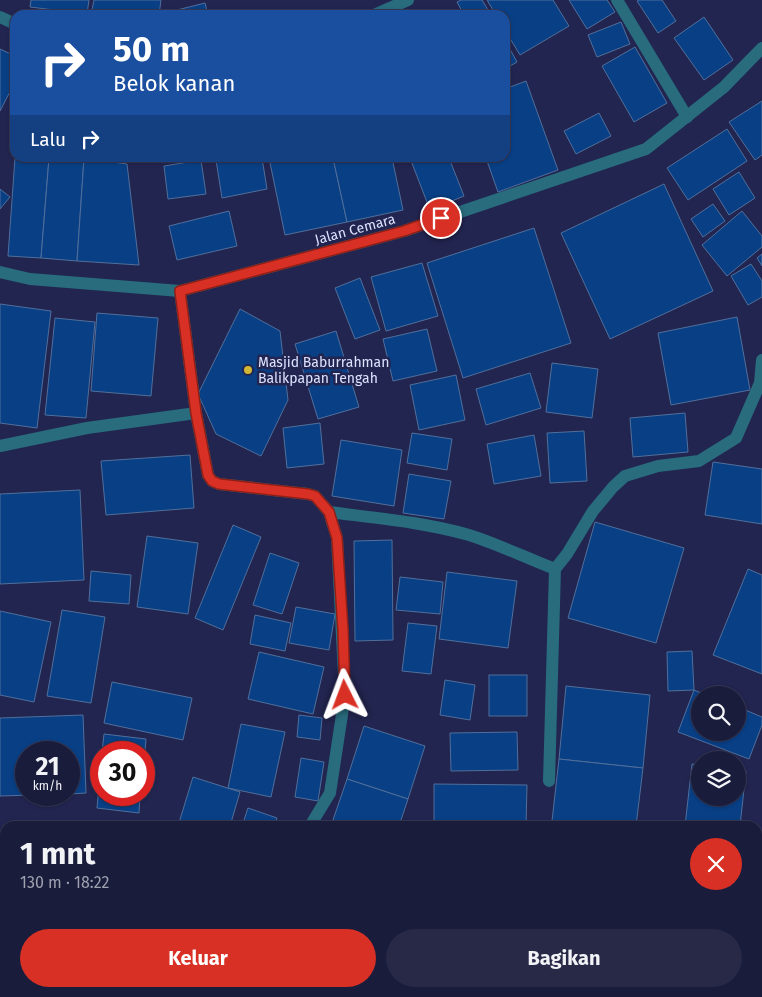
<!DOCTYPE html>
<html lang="id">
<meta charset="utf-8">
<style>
:root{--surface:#1a1c3c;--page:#272947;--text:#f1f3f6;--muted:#9fa1af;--line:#383a56;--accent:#d93025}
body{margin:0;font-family:"Fira Sans",sans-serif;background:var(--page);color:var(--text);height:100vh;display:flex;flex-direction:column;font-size:19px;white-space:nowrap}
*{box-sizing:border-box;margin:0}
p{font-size:16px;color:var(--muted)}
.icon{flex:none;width:28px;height:28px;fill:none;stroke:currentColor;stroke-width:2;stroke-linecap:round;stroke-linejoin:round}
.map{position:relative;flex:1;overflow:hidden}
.sheet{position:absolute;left:0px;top:821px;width:762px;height:176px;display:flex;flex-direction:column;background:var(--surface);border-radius:15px 15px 0 0;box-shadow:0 1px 4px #0004,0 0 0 1px var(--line)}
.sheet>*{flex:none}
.guide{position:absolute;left:10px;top:10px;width:500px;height:152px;border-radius:15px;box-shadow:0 1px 4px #0004,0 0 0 1px var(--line);background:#1a4fa0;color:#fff;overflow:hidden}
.buttons{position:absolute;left:691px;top:686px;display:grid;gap:10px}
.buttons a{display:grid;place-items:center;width:55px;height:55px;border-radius:50%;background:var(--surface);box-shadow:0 1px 4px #0004,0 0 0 1px var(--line);font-size:25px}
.speed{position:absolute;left:15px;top:741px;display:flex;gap:10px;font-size:25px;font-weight:700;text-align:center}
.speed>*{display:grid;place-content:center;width:65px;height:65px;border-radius:50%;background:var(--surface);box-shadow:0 1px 4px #0004,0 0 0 1px var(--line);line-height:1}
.speed small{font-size:12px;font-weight:400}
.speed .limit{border:8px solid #d22;background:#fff;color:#111}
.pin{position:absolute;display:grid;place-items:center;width:42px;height:42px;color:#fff;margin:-21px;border:2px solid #fff;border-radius:50%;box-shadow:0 1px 5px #0007}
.me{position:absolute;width:55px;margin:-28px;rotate:357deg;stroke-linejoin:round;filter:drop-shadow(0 0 4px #0008)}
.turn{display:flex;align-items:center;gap:18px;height:105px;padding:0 20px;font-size:22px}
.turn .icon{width:65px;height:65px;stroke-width:2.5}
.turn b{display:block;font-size:35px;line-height:42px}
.then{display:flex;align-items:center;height:48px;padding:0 20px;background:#0003;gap:10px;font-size:19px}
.round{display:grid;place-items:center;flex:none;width:52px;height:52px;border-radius:26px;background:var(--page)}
.overview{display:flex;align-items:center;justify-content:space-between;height:85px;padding:0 20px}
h1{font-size:30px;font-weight:700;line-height:38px}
.action{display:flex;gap:10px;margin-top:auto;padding:10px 20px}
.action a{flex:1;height:58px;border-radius:30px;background:var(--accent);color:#fff;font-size:20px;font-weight:700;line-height:58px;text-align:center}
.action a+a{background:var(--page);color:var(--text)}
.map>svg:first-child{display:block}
</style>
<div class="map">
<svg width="762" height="997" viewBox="0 0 762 997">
<rect width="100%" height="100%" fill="#222550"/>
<g fill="#093f85" stroke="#506f9b">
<path d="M31 0H89L87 14 30 7Z"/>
<path d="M94 0H161L159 15H91Z"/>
<path d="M461 0H482L491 15H464L457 2Z"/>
<path d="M487 0H553L569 26 520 55 505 30V15H496Z"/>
<path d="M569 0H607L615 12 587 29Z"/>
<path d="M639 0H662L676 21 658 33 637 1Z"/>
<path d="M205 3 208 15H165V13Z"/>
<path d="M704 17 733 60 704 80 674 38Z"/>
<path d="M621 22 630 44 597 57 588 35Z"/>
<path d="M505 40 517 62 505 69Z"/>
<path d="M635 47 667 103 634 122 602 66Z"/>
<path d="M0 49 15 56V82L0 111Z"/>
<path d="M526 81 558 170 498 192 486 158H505V89Z"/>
<path d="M762 101V155L755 160 729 122Z"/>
<path d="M599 113 611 136 576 154 564 131Z"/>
<path d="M727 129 747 161 688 200 667 168Z"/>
<path d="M15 158H49L41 258 8 256Z"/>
<path d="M49 158H84L77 261 41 258Z"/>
<path d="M84 158 127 164 139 265 77 261Z"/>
<path d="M229 158H262L267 189 222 198 216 160Z"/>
<path d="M269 158H333L347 222 285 235Z"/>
<path d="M333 158H392L403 210 347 222Z"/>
<path d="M410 158H449L464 196 430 210Z"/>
<path d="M201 160 206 194 168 199 164 166Z"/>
<path d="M739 172 755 198 729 215 713 189Z"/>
<path d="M664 184 713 291 610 339 561 233Z"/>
<path d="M0 189 10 197 0 209Z"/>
<path d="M713 204 725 221 703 237 691 219Z"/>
<path d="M229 211 237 246 177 260 169 226Z"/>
<path d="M742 211 762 236V247L727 276 702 245Z"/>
<path d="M534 228 571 343 463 378 427 263Z"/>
<path d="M762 254V266L757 258Z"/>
<path d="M422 263 438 316 386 331 371 277Z"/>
<path d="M751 264 762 281V297L748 305 731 276Z"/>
<path d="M360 278 380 330 355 339 335 288Z"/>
<path d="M0 304 51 311 37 428 0 423Z"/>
<path d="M240 309 280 331 288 400 261 456 216 434 198 394Z"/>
<path d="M97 313 158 318 151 396 91 391Z"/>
<path d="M737 317 750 390 671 405 658 333Z"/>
<path d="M55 318 95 322 86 418 45 415Z"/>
<path d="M427 329 437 371 393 381 383 339Z"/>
<path d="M336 331 359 407 318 419 295 344Z"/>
<path d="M552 363 598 369 592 418 546 412Z"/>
<path d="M530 373 541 408 486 425 476 389Z"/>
<path d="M456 375 465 420 419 430 410 385Z"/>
<path d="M685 413 688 452 633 457 630 418Z"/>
<path d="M320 423 324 464 287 468 283 428Z"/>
<path d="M584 431 587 481 550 483 547 433Z"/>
<path d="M412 433 452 439 447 470 407 463Z"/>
<path d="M534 435 541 476 494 484 487 444Z"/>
<path d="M341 440 402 450 394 506 332 496Z"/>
<path d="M190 455 194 508 106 515 101 461Z"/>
<path d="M713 462 762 469V524L705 515Z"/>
<path d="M409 474 451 481 444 519 403 513Z"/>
<path d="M80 490 84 580 0 584V494Z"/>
<path d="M595 522 684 548 656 643 568 618Z"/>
<path d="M233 525 261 537 223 630 195 618Z"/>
<path d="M147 536 198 543 188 614 137 607Z"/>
<path d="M392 540 393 640 355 641 354 541Z"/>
<path d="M270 553 299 563 282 614 253 605Z"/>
<path d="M748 569 762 575V674L713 655Z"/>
<path d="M91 571 131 575 129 604 89 601Z"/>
<path d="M447 572 517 581 508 648 439 639Z"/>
<path d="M400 577 443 582 440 614 396 610Z"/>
<path d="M296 607 335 614 329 650 289 643Z"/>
<path d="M62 610 105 617 91 703 47 696Z"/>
<path d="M0 611 51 622 34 702 0 695Z"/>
<path d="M255 615 291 623 285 651 250 644Z"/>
<path d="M408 623 437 626 431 674 402 671Z"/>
<path d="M692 651 694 690 668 691 667 652Z"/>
<path d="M259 652 324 667 313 714 248 699Z"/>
<rect x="489" y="675" width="38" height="41"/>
<path d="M445 680 475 685 470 720 440 715Z"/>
<path d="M112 682 192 698 183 740 104 723Z"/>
<path d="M566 686 650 695 643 768 559 759Z"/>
<path d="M694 690 706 695H700V732H738V707L762 717V725L749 759 678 732Z"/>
<path d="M83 715 86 793 69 794V752H26V795H32L0 796V718Z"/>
<path d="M299 715 322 718 320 740 297 737Z"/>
<path d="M241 724 285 732 271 797 228 788Z"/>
<path d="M364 726 425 746 408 799 347 779Z"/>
<path d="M517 732 518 770 451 771 450 733Z"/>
<path d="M104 734 146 739 144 763V752H102Z"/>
<path d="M301 758 324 762 318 801 295 797Z"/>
<path d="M559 759 643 768 636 826H597L552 821Z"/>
<path d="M101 764V795H140L139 813 97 808Z"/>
<path d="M692 764 700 765V798H738V770L746 771 740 826H685Z"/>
<path d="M193 777 240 792 230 826H178Z"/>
<path d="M347 779 408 799 399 826H352L333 820Z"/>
<path d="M434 784 527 785 526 826H434Z"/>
<path d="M248 808 277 818 274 826H242Z"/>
<path d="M333 820 352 826H331Z"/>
<rect x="758" y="849" width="4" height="42"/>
<path d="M0 902H5V955L0 956Z"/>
<rect x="758" y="939" width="4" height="36"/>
<path d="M760 987 762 988V997H756Z"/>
<path d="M37 992H76L87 997H36Z"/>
<path d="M127 992H154L152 997H126Z"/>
<path d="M325 992H344L342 997Z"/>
<path d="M431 992H460L459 996 467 997H430Z"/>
<path d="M544 992H598L597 997H544Z"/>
</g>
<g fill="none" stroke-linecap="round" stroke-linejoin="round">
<g stroke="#286c7e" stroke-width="12">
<path d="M617 0 687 117"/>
<path d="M374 15 408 0"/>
<path d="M0 17 15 24"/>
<path d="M0 272 30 279 180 291 404 231 646 149 724 87 762 48"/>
<path d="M180 291 196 413 208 475 212 481 219 484 308 494 315 496 329 512 337 538 345 695 330 793 310 826"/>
<path d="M0 446 87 428 196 413"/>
<path d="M329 512C376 518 423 522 469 535 498 544 526 558 555 569"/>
<path d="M549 781 555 569 567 554 593 511 613 487 625 476 658 466 699 461 736 438 760 383 762 360"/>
<path d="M229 997 230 992"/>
</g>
</g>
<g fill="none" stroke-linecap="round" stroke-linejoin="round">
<g stroke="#8d1f18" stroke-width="12">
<path id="route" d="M345 695 343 630 337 538 329 512 315 496 308 494 219 484 212 481 208 475 196 413 180 291 404 231 441 218"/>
</g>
<use href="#route" stroke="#d93025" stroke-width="9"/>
</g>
<circle fill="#d0b736" stroke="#222550" stroke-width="2" cx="248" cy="370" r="5"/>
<g text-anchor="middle" stroke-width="5" stroke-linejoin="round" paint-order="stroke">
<g font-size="14" fill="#dde2ff" stroke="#222550">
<text transform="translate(355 229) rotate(-15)" y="5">Jalan Cemara</text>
</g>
<g font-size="14" fill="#dde2ff" stroke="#222550" text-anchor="start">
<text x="258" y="367">Masjid Baburrahman<tspan x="258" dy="16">Balikpapan Tengah</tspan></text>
</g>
</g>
</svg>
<div class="buttons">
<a><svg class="icon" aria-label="search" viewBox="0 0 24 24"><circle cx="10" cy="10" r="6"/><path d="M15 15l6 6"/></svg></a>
<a><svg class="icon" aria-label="layers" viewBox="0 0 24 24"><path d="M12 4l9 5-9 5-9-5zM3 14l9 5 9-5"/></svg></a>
</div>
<div class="speed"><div>21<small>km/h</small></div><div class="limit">30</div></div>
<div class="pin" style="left:441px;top:218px;background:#d93025"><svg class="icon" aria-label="arrive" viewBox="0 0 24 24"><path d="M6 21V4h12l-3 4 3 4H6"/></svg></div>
<svg class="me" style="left:345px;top:695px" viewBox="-20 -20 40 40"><path d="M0-17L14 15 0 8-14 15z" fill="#d93025" stroke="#fff" stroke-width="4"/></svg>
<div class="guide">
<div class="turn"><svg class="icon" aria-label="right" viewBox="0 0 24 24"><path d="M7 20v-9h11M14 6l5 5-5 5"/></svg><div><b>50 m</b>Belok kanan</div></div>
<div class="then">Lalu<svg class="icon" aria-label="right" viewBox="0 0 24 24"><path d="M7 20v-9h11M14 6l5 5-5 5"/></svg></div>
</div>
<section class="sheet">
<div class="overview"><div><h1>1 mnt</h1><p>130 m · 18:22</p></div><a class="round" style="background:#d93025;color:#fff"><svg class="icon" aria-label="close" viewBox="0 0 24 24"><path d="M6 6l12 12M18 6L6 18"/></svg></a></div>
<div class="action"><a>Keluar</a><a>Bagikan</a></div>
</section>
</div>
